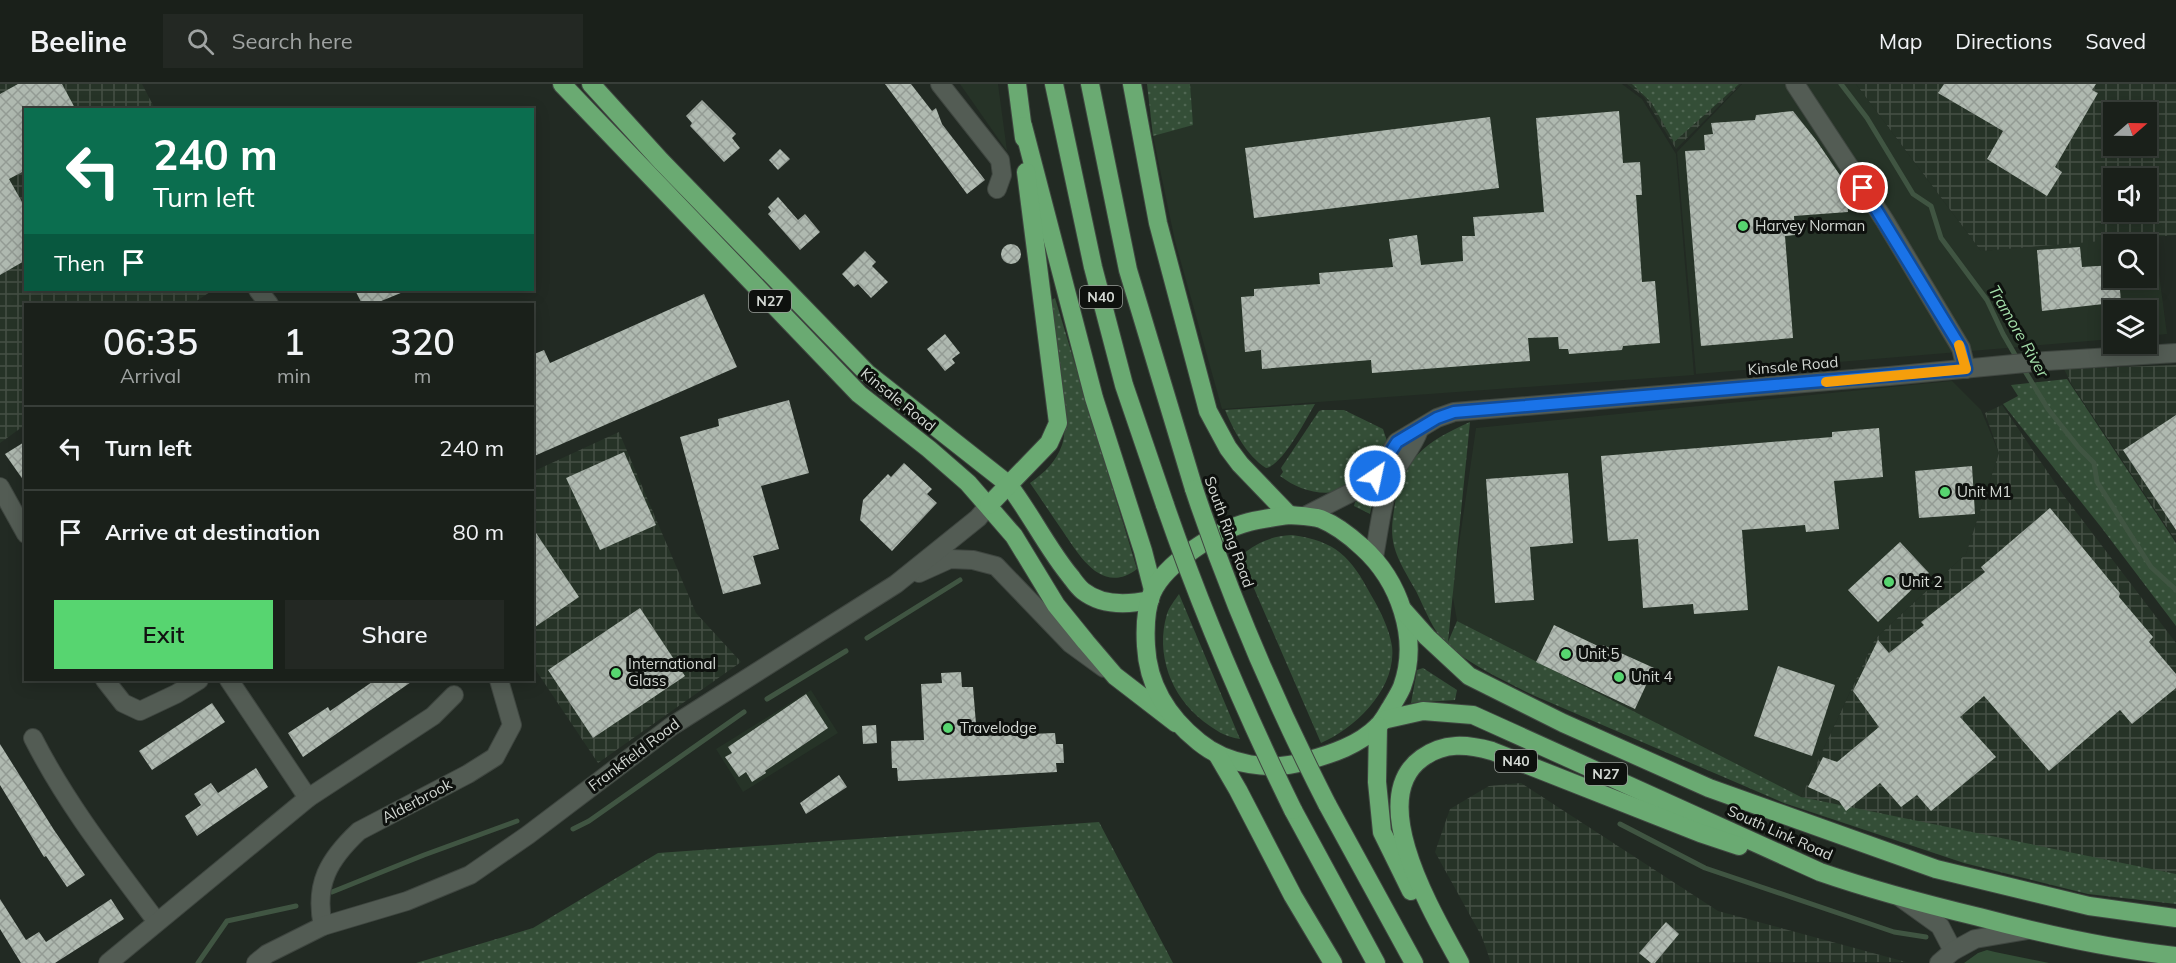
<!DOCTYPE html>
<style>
:root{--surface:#1a201a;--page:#232823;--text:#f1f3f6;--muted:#9fa3a2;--line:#383e39;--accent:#57d570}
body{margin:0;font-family:Mulish,sans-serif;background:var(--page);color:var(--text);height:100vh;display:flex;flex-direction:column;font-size:22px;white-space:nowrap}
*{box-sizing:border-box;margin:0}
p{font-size:20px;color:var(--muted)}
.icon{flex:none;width:33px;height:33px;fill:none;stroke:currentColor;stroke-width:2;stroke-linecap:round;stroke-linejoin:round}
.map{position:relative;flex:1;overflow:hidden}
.sheet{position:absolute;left:24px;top:219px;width:510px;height:378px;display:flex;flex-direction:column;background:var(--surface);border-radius:0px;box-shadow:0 3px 15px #0003,0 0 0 2px var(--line)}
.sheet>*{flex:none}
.top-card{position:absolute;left:24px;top:24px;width:510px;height:183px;border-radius:0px;box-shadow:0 3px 15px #0003,0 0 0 2px var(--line);background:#0b6e4f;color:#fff;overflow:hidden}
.needle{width:39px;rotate:70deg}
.fabs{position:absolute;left:2103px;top:18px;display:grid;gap:12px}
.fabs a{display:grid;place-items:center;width:54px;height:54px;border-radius:0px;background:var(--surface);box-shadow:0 3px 15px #0003,0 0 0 2px var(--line);font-size:30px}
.pin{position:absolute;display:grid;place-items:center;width:51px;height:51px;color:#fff;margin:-26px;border:3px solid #fff;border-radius:50%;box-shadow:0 2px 6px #0007}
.me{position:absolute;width:66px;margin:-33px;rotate:34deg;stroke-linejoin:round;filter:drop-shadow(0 0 4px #0008)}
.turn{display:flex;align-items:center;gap:21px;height:126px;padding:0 30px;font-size:27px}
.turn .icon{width:78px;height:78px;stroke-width:2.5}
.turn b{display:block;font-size:42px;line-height:51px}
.then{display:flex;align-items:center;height:57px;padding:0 30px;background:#0003;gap:12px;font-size:22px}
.eta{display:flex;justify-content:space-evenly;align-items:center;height:102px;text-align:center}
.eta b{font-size:36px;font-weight:600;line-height:42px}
.cta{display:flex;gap:12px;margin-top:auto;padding:12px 30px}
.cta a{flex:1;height:69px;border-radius:0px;background:var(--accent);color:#111;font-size:24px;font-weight:600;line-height:69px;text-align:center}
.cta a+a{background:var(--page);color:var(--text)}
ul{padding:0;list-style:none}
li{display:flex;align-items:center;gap:18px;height:84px;padding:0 30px;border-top:2px solid var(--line)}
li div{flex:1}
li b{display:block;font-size:22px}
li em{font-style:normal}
header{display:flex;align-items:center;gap:36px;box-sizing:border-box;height:84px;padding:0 30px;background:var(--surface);border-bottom:2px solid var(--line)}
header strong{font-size:28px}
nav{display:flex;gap:33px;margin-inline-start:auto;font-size:21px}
.search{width:420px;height:54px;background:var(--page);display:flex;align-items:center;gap:15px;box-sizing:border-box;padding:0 21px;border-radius:0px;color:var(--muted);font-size:22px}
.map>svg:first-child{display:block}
</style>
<header>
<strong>Beeline</strong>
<div class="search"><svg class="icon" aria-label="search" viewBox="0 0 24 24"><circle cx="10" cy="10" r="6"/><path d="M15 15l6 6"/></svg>Search here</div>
<nav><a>Map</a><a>Directions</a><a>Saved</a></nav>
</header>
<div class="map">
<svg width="2176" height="879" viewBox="0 0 2176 879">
<defs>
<pattern id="industrial-grid" width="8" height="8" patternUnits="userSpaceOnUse" patternTransform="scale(1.5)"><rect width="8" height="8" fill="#263327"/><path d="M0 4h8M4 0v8" fill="none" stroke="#455045"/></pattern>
<pattern id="grass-dots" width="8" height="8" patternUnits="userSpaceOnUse" patternTransform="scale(1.5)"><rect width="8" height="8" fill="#344e37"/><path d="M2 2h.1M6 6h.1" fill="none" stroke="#506753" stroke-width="1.8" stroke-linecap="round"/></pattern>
<pattern id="building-cross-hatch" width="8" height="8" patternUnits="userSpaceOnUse" patternTransform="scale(1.5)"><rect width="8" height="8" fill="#afb9b0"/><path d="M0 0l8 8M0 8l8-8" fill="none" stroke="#939b94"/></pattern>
</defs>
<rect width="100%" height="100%" fill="#222a23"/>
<g fill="#263327" fill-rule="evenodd">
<path d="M960 0H998L1007 67Z"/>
<path d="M1165 0H1622L1642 15 1676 70 1694 291 1222 325 1175 157 1153 52 1167 26Z"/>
<path d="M1742 0H1856L1981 167 2154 152 2167 250 2147 252 2146 226H2114L2113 255 1696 290 1677 68ZM2114 160H2146V194H2114Z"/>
<path d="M1952 297 1981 326 1999 369 1966 470 1875 555 1801 713 1534 584 1457 537 1452 508 1476 344Z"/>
<path d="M811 606 838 649 743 708 716 665Z"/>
</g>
<g fill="url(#industrial-grid)" fill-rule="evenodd">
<path d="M0 0H142L155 25 26 26V206H213L192 220H26L25 341 0 359Z"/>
<path d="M1627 0H1741L1676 65 1644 13Z"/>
<path d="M1856 0H2176V151L1981 167ZM2114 28H2146V62H2114ZM2114 94H2146V128H2114Z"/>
<path d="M2176 281V457L2072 301 2064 285Z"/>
<path d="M2002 321 2064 412 2176 559V805L1801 713 1875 555 1966 470 1999 369 1985 329Z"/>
<path d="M619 348 696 529 741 578 598 679 533 582 532 388Z"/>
<path d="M1521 699 1718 827 1906 878 1491 879 1482 853 1435 768 1450 725 1489 702Z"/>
</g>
<g fill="url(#grass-dots)">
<path d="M1147 0H1190L1193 41 1153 52Z"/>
<path d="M1632 0H1739L1674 58 1651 18Z"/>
<path d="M1055 214 1137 485C1102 512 1079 471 1062 446 1051 430 1041 415 1030 399 1045 388 1056 378 1062 361 1071 338 1054 246 1050 217Z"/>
<path d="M2067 295 2176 459V542L2101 443 2003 320 2018 312 2011 301Z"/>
<path d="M1315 320C1306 335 1283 381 1266 384 1246 371 1234 347 1225 326Z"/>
<path d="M1322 326H1344L1383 345 1387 357 1369 390 1335 408C1315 411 1296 404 1280 392L1283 388 1281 384 1319 327Z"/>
<path d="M1470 338 1448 558 1457 537 1801 713 2176 790V820L2088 810 1964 779 1784 719 1535 612C1508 599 1471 581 1448 562 1433 548 1425 525 1416 507 1408 493 1398 477 1394 462 1391 449 1392 439 1394 426 1401 375 1425 358 1470 338Z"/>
<path d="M1376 402 1370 430 1354 422 1355 418Z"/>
<path d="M1292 451C1336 457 1351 473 1371 511 1380 526 1389 544 1392 562 1397 604 1356 644 1321 659L1240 472C1257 459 1270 452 1292 451Z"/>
<path d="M1179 510 1240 655C1225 653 1215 646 1203 637 1171 612 1155 570 1167 530 1169 523 1175 516 1179 510Z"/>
<path d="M1423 584 1457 606 1455 616 1411 619 1417 586Z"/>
<path d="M1099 738 1173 879H416L533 844 658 769Z"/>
</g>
<path fill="#344e37" d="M1987 866 1995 868 2049 879H1964L1978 869Z"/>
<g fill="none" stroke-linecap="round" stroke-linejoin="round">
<g stroke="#405542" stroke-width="5">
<path d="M1841 0 1867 34 1913 110 1931 122 1941 154 1987 216 2003 250 2018 276"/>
<path d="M2023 284 2048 325 2079 364 2094 379 2097 398 2151 483 2176 506"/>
<path d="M867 554 960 496"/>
<path d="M767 615 846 567"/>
<path d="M1620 740 1705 784 1894 848 1926 853"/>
<path d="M573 745 589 737 744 628"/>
<path d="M332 808 424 771 517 737"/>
<path d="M198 879 227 837 296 822"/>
</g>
</g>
<g fill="url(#building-cross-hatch)">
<path d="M18 0H62L76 26H26V86L9 95 26 125V176L0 191V10Z"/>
<path d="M885 0H911L932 27 936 24 942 40 985 96 967 110Z"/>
<path d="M1944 0H2096L2092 6 2098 9 2055 83 2062 88 2047 112 1987 75 2003 47 1938 9Z"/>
<path d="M702 16 736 50 732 54 740 64 724 78 690 42 692 39 686 32Z"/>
<path d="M1619 27 1623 79 1640 78 1642 111H1636L1642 198 1655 197 1660 259 1623 262 1622 266 1569 270 1568 265H1559L1558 253 1528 254 1530 277 1372 289 1371 276 1262 285 1261 266 1245 268 1241 213 1254 212V205L1320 200 1319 189 1393 183 1389 155 1417 151 1421 181 1463 177 1462 152H1475L1473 133 1544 128 1536 34Z"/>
<path d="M1793 27 1816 56 1846 100 1848 128 1794 132 1795 151 1785 152 1793 254 1701 262 1685 67 1705 66 1704 51 1713 50 1711 39 1755 36 1756 31Z"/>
<path d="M1490 33 1499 104 1254 134 1245 64Z"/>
<path d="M780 65 790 75 778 86 769 76Z"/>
<path d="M778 113 798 136 805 130 820 148 800 166 768 130 771 127 768 123Z"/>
<circle cx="1011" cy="170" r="10"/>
<path d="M2080 163 2082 183 2114 181V194H2119L2121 218 2042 227 2037 166Z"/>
<path d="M865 167 876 178 872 182 888 198 871 214 858 200 854 203 842 190Z"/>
<path d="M355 206H408L374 220H362Z"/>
<path d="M704 210 737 283 532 373V271L544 266 550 279Z"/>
<path d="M945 250 960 269 952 275 955 279 945 287 927 265Z"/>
<path d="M789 316 809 389 761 402 779 465 753 472 761 500 723 510 680 353 719 342 718 335Z"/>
<path d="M2176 331V446L2123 366Z"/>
<path d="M1879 344 1883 393 1834 397 1839 445 1806 448 1805 441 1742 446 1748 526 1694 530 1693 520 1643 524 1638 455 1608 457 1601 372 1832 353V348Z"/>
<path d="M26 357V400L5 370Z"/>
<path d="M624 368 656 441 600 466 566 394Z"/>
<path d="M904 379 932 405 927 410 937 419 892 467 860 436 863 416 888 390 891 393Z"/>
<path d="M1972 382 1975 430 1919 434 1915 387Z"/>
<path d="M1568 389 1573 459 1530 463 1534 516 1495 519 1486 395Z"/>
<path d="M2050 424 2120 509 2119 513 2153 553 2149 558 2176 590V604L2132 640 2120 626 2049 687 1984 612 1960 633 1996 673 1931 727 1917 711 1901 723 1880 699 1846 727 1839 717 1808 703 1823 673 1837 678 1879 643 1853 607 1878 556 1889 569 1924 541 1921 538 1985 488 1981 483Z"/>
<path d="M532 443 579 513 532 545Z"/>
<path d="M1900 458 1929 489 1878 538 1848 506Z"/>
<path d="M640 524 685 592 593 654 548 586Z"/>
<path d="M1554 541 1602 564 1603 561 1654 584 1635 625 1536 578Z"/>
<path d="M1778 582 1835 601 1812 672 1754 652Z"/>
<path d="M961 588 962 603H973L977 652 1055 649 1056 660H1063L1064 679H1056L1057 688 898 697 897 684H892L891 657 924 656 921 600 942 599 941 589Z"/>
<path d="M375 596H414L303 673 288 649 328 623 330 627Z"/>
<path d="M806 610 828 644 765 687 766 689 752 698 746 688 739 693 725 673 732 669 728 663Z"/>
<path d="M212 619 225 638 152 686 139 667Z"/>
<path d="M876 641 877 659 863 660 862 642Z"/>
<path d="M0 660 54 746 85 791 67 803 46 772 44 773 0 701Z"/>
<path d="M256 684 268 703 197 752 185 732 201 721 194 710 211 699 218 709Z"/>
<path d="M839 691 847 703 806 730 800 719Z"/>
<path d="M0 815 26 856 39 848 46 858 111 815 124 835 55 879H21L0 845Z"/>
<path d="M1666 838 1679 850 1655 879H1651L1639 869Z"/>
</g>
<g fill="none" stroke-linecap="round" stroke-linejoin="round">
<g stroke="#3f4640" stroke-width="20">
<g id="minor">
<path d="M940 0 1000 76 1002 91 997 105"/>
<path d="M1795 0 1885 137 1961 264 1966 285"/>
<path d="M258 206 269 220"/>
<path d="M0 403 26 450"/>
<path d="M1305 432 1360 404 1375 392 1397 358 1437 334 1454 328 1889 292 2046 277 2176 269"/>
<path d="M1374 473C1379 447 1382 415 1393 391 1401 375 1413 363 1419 346"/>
<path d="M919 489 950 475 973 476 996 482 1071 560 1104 584"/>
<path d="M105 596 123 619 140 627 176 610 199 596"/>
<path d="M229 596 308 714"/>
<path d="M33 654C67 721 113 779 157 838"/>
<path d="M1901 814 1940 842 1953 867"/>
<path d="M323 842C314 800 329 775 359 747L468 690 495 673 512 641 499 596"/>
<path d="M108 879 308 714 433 632 454 611"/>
<path d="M256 879 267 870 323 842 407 817 470 791 528 751 672 642 896 500 978 434 989 421"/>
<path d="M1939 879 1953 867 1975 855 2028 846"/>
</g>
</g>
<g stroke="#3f4640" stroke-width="20">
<g id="highway">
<path d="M562 0 859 310 929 365 968 399 1014 452 1056 521 1086 558 1115 592 1176 639"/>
<path d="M591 0 661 77 867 289 1008 400C1031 430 1047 464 1071 493 1074 497 1078 503 1083 507 1102 522 1127 521 1150 516"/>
<path d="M1017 0 1024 54"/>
<path d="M1054 0 1093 183 1124 301 1165 421"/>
<path d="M1090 0 1128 186 1194 405"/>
<path d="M1132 0 1158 139 1208 327 1228 364 1240 380 1289 431"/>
<path d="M1023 42 1094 314 1143 467 1153 506"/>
<path d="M989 421 1049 359 1058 339 1026 88"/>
<path d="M1289 431C1300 432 1311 432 1321 435 1336 441 1350 452 1362 463 1399 496 1420 554 1402 603 1399 610 1395 616 1391 623 1387 629 1384 636 1378 642 1359 661 1332 670 1306 677 1271 688 1227 681 1199 658 1169 634 1148 602 1146 562 1145 545 1145 526 1152 509 1165 479 1218 446 1249 438 1262 435 1276 433 1289 431Z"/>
<path d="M1403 526 1427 553 1469 592 1563 639 1709 704 1936 785 2089 822 2176 834"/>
<path d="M1383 636 1423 627 1473 631 1820 788C1872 806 1925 820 1979 833 2043 850 2110 865 2176 872"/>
<path d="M1378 642 1377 698 1382 748 1411 807"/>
<path d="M1217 670 1238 706 1293 812 1333 879"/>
<path d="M1327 720 1414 879"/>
<path d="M1293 726 1376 879"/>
<path d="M1460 879C1436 834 1363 716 1422 674 1444 658 1467 660 1492 667L1700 749 1739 762"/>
</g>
</g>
<use href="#minor" stroke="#535c54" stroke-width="18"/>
<use href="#highway" stroke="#6aaa72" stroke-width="18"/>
<g stroke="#3f4640" stroke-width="20" stroke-linecap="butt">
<g id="highway-bridge">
<path d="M1194 405C1230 513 1275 618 1327 720"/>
<path d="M1165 421C1201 525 1244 626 1293 726"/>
</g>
</g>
<use href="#highway-bridge" stroke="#6aaa72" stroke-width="18"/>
</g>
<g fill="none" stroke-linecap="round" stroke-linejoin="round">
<g stroke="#114b97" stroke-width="15">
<path id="route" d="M1375 392 1397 358 1437 334 1454 328 1966 285 1961 264 1863 104"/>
</g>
<use href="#route" stroke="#1a73e8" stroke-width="10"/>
<path stroke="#f59e0b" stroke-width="10" d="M1826 298 1966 285 1959 261"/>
</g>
<g fill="#57d570" stroke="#0e110e" stroke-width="2">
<circle cx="1743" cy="142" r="6"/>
<circle cx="1945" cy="408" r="6"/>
<circle cx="1889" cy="498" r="6"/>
<circle cx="1566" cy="570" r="6"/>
<circle cx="616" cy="589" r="6"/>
<circle cx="1619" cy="593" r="6"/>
<circle cx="948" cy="644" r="6"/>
</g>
<g text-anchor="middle" stroke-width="6" stroke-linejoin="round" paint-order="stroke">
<g fill="#0e110e" stroke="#999d99" stroke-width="1.5">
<rect x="1080" y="202" width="42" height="22" rx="4.5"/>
<rect x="749" y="206" width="42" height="22" rx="4.5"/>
<rect x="1495" y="666" width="42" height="22" rx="4.5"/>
<rect x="1585" y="679" width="42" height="22" rx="4.5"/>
</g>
<g font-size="14" font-weight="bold" fill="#d4d9d4">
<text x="1101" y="218">N40</text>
<text x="770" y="222">N27</text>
<text x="1516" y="682">N40</text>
<text x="1606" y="695">N27</text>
</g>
<g font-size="15" fill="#d4d9d4" stroke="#0e110e" text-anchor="start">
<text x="1755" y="147">Harvey Norman</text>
<text x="1957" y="413">Unit M1</text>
<text x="1901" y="503">Unit 2</text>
<text x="1578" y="575">Unit 5</text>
<text x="628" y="585">International<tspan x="628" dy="17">Glass</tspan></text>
<text x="1631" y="598">Unit 4</text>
<text x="960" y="649">Travelodge</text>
</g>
<g font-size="15" fill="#d4d9d4" stroke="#0e110e">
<text transform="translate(1793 282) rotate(-5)" y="5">Kinsale Road</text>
<text transform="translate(898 316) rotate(39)" y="5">Kinsale Road</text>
<text transform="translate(1229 448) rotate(70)" y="5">South Ring Road</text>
<text transform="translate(634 671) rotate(-37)" y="5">Frankfield Road</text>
<text transform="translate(417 717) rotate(-28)" y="5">Alderbrook</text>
<text transform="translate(1780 749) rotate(24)" y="5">South Link Road</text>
</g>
<g font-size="16" font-style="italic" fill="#a3dda9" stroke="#0e110e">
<text transform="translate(2019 247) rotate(60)" y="6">Tramore River</text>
</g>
</g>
</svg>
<div class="fabs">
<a><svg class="needle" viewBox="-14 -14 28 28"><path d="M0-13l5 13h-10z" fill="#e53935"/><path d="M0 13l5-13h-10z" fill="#9fa3a2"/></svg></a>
<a><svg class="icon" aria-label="sound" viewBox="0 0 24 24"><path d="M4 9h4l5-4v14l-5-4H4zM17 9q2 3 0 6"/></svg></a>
<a><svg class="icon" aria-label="search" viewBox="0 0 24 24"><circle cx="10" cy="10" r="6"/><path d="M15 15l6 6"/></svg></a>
<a><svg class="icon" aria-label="layers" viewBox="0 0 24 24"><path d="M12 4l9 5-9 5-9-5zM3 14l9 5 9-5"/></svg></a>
</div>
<div class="pin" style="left:1863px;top:104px;background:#d93025"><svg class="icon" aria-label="arrive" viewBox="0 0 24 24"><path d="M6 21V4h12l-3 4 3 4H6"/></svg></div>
<svg class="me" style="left:1375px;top:392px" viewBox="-20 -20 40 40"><circle r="17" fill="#1a73e8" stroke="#fff" stroke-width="3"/><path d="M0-11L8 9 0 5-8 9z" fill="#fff"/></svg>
<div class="top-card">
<div class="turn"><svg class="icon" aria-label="left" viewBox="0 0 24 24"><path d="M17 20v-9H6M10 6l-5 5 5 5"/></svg><div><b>240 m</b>Turn left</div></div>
<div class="then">Then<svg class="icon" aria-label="arrive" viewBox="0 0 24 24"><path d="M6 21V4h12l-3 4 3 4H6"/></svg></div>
</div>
<section class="sheet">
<div class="eta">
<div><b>06:35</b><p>Arrival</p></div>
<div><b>1</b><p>min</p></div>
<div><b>320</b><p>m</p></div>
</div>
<ul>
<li><svg class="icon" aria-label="left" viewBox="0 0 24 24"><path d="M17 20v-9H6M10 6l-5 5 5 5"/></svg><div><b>Turn left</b></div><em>240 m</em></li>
<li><svg class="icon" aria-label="arrive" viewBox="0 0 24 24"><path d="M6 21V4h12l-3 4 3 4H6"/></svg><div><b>Arrive at destination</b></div><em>80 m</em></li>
</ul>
<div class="cta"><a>Exit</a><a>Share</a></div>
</section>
</div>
